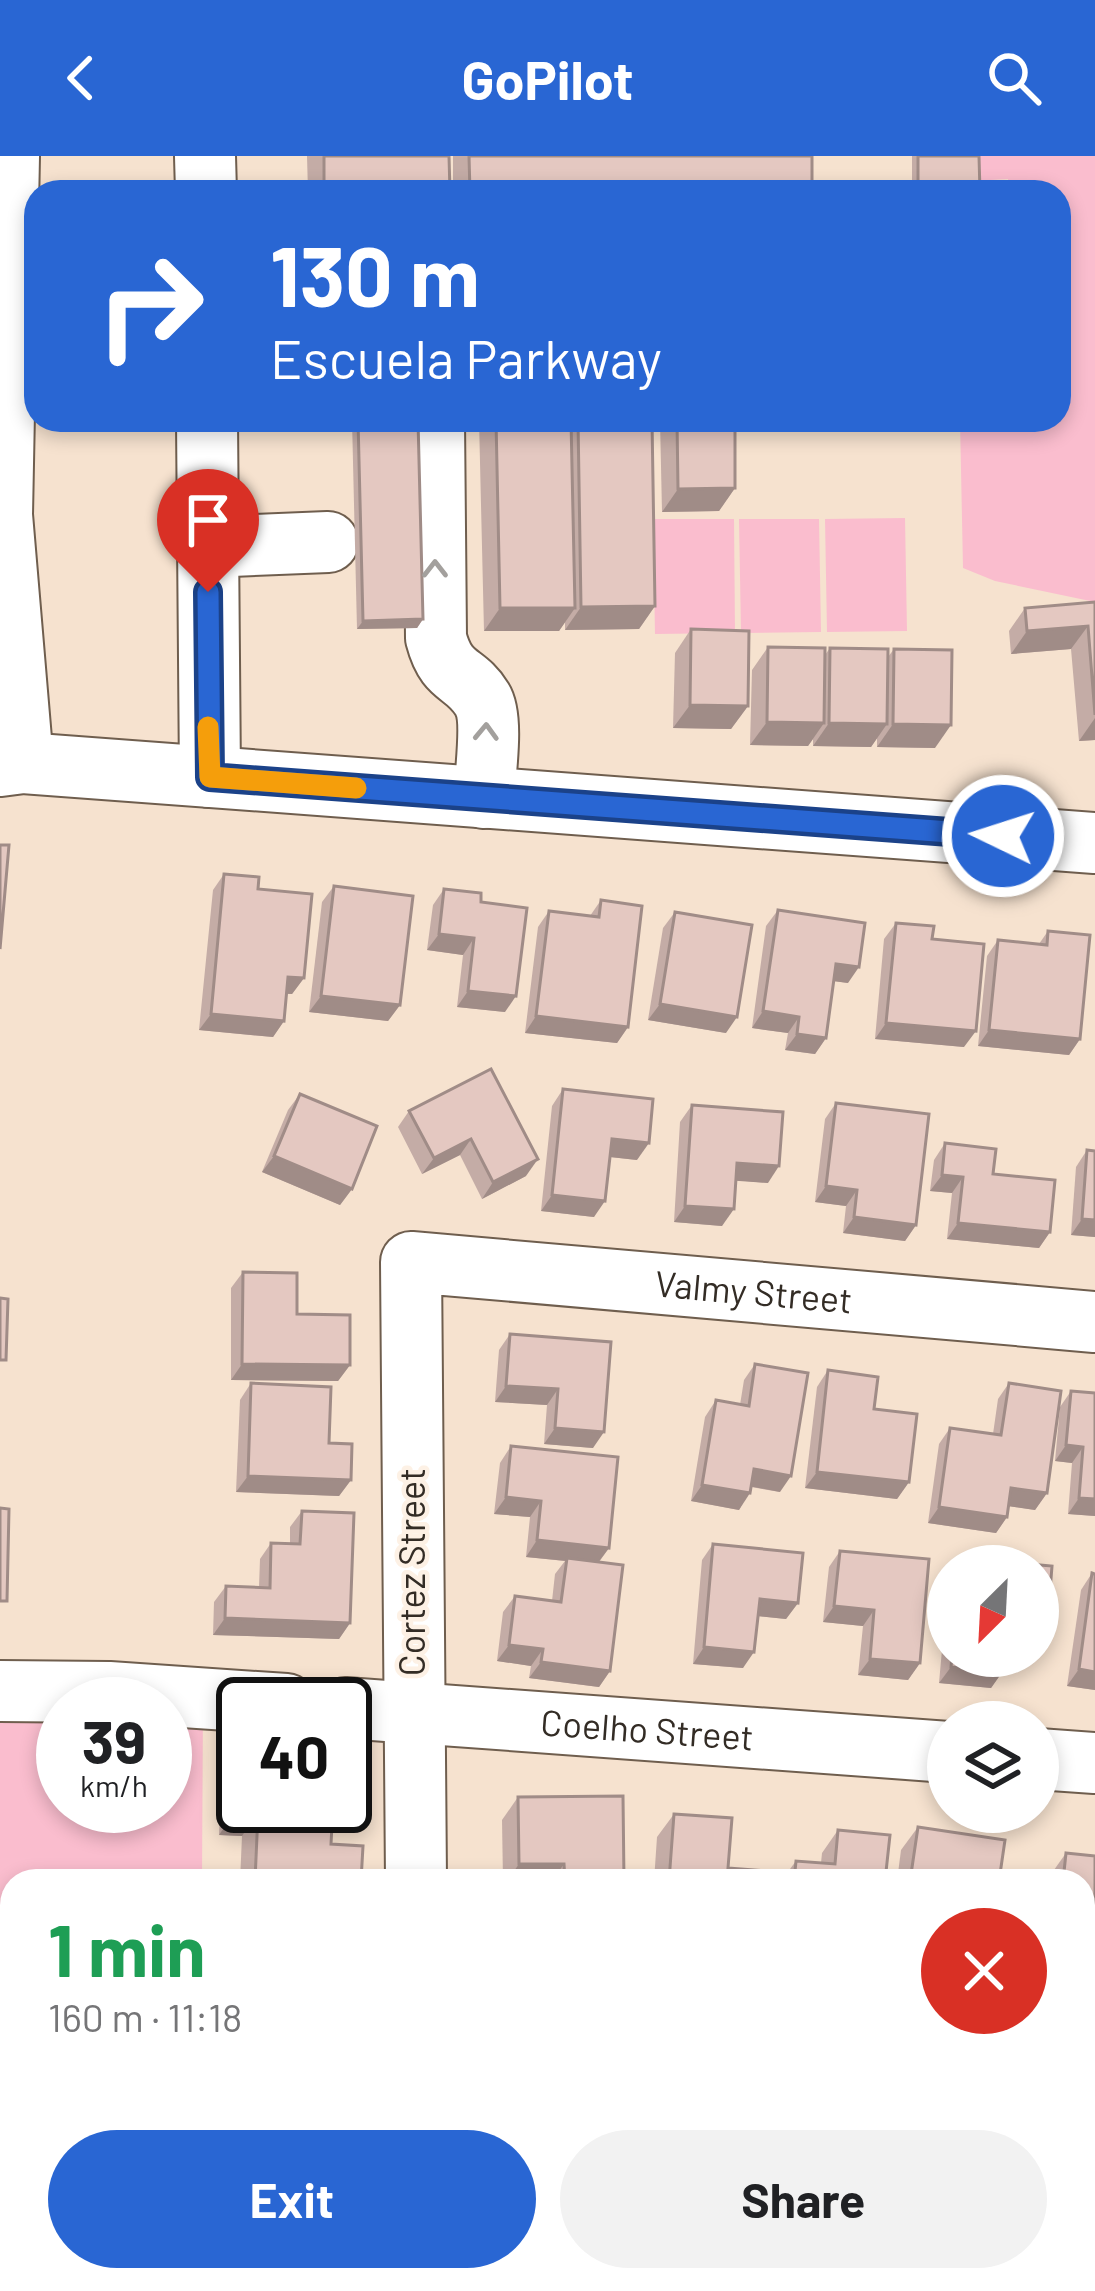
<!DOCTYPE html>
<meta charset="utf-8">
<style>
:root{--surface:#fff;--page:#f2f2f2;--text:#202124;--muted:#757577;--accent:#2966d3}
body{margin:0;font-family:Barlow,sans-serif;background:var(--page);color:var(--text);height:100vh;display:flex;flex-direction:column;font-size:45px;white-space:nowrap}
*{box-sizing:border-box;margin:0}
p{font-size:39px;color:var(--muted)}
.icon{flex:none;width:66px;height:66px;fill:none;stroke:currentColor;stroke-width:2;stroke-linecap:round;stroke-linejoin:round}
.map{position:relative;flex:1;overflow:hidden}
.panel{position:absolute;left:0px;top:1713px;width:1095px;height:423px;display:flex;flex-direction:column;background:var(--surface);border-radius:36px 36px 0 0;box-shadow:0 6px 18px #0003}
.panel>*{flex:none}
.guide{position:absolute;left:24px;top:24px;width:1047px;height:252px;border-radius:36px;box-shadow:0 6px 18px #0003;background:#2966d3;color:#fff;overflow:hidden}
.needle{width:78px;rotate:204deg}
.controls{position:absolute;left:927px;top:1389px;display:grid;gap:24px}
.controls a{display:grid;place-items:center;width:132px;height:132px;border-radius:50%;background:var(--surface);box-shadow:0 6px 18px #0003;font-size:60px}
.speed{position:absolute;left:36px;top:1521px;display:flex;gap:24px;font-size:60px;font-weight:700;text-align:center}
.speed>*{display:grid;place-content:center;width:156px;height:156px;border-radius:50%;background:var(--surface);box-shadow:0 6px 18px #0003;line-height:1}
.speed small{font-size:30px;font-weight:400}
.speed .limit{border:6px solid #111;border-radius:18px;background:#fff;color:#111}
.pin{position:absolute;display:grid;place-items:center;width:102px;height:102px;color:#fff;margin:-123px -51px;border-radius:50% 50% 50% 0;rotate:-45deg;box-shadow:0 0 12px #0007}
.pin .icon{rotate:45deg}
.me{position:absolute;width:132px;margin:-66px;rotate:274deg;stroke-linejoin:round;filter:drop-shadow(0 0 9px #0008)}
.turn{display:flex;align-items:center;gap:42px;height:252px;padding:0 48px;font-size:54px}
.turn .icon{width:156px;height:156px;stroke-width:2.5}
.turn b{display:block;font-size:84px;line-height:102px}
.round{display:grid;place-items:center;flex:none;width:126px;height:126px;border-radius:63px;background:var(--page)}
.summary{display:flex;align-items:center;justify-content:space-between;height:204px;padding:0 48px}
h1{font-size:72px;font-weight:700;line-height:90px;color:#1e9e55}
.button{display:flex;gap:24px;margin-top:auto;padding:24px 48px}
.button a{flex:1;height:138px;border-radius:72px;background:var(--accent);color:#fff;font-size:48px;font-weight:700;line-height:138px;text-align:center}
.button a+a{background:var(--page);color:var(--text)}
header{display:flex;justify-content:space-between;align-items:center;height:156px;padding:0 48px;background:var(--accent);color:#fff;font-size:54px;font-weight:700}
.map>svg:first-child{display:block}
</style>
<header><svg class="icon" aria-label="back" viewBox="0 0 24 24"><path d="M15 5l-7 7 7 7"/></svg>GoPilot<svg class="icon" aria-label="search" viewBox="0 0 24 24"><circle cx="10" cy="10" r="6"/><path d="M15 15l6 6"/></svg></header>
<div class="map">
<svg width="1095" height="2135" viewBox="0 0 1095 2135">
<rect width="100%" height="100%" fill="#f6e2cf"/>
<g fill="#fabdce" fill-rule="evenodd">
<path d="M955 0H1095V446L995 425 963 412 960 264H1059V36H1009L1008 23 956 26Z"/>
<path d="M905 362 907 475 827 476 825 363Z"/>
<path d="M653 363H734L735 477 655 478Z"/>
<path d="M739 363H819L821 476 741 477Z"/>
<path d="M0 1535 203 1543 202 1725H12V2124H198V2135H0ZM63 1548H165V1650H63Z"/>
</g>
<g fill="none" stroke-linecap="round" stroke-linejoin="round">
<g stroke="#6f5e4e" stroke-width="64">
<g id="minor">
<path d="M9 0 2 359 23 607"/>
<path d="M205 0 206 36"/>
<path d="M207 264 210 621"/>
<path d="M434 264 436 482C447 524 465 515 482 543 494 562 485 618 484 642"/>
<path d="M208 391 328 386"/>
<path d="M0 610 23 607 1095 687"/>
<path d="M0 1535 109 1536 286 1548"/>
<path id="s1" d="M345 1552 948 1596"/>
<path d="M1038 1603 1095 1607"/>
<path id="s2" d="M416 1725 411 1106 1095 1166"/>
<path d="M1083 2098 1095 2099"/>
<path d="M426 2124 427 2135"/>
</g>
</g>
<use href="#minor" stroke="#fff" stroke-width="60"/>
</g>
<g fill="#c4aca6">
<path d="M307 0H449L450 36H308Z"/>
<rect x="453" y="0" width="359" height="36"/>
<path d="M912 0H979L980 36H912Z"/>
<path d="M352 264H418L423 463 417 472 357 473Z"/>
<path d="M479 264H652L655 450 639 473 565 474V466L559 475H484Z"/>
<path d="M660 264H735V332L719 355 662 356Z"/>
<path d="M1095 446V584L1079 585 1071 493 1011 498 1009 475 1025 452Z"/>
<path d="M691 473 748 550 731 573 673 572 675 497Z"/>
<path d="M768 491 825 499 830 492 888 501 894 493 935 592 877 591V582L871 591 813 590V583L808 590 750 589 752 514Z"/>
<path d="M224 718 258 733 304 822 292 838H286L284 865 273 881 199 874 213 734Z"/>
<path d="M334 730 400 849 388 865 309 856 322 746Z"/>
<path d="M444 733 481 746 505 856 457 851 463 799 427 794 433 749Z"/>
<path d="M601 744 628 871 617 887 525 877 538 771 549 755 590 760Z"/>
<path d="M778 754 848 827 834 825 826 882 815 898 785 894 788 877 752 872 766 770Z"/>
<path d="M675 756 726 877 648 864 663 772Z"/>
<path d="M896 767 932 783 964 891 875 883 884 783Z"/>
<path d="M1048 775 1080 883 1069 899 978 890 987 800 998 784 1039 788Z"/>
<path d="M491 913 526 1020 482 1043 460 999 422 1018 398 971 409 955Z"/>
<path d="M563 933 637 1004 610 1001 594 1061 541 1055 552 950Z"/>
<path d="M300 938 352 1033 340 1049 262 1016 288 954Z"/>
<path d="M836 947 916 1069 905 1085 843 1077 846 1050 815 1046 825 963Z"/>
<path d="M692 949 768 1027 735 1024 722 1070 674 1066 680 966Z"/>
<path d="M945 987 993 1018 1050 1076 1039 1092 947 1083 952 1037 930 1035 934 1004Z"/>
<path d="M1087 994 1095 1081 1071 1079 1076 1011Z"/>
<path d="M243 1116 297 1158 350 1209 338 1225 231 1224V1132Z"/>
<path d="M510 1178 611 1186 593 1292 544 1288 547 1249 495 1246 499 1194Z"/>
<path d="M755 1208 780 1336 751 1331 739 1354 691 1345 705 1261 716 1244 740 1249 744 1224Z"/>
<path d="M828 1214 874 1253 909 1326 897 1343 805 1332 817 1231Z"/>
<path d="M251 1227 329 1287 351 1324 339 1340 236 1336 240 1244Z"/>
<path d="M1009 1227 1047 1337 1035 1354 1009 1350 1007 1361 996 1377 928 1367 939 1288 950 1272 993 1278 998 1243Z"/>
<path d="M1071 1235 1095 1237V1360L1068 1358 1072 1307 1055 1305 1060 1251Z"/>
<path d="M511 1290 609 1392 599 1406 610 1515 599 1531 529 1522 531 1510 497 1505 503 1456 515 1440 552 1445 555 1418 565 1405 526 1401 530 1361 494 1358 500 1307Z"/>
<path d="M302 1355 350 1467 339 1483 213 1479 214 1446 226 1430 259 1431 260 1403 271 1387 290 1388V1371Z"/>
<path d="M713 1388 798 1447 786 1463 758 1460 743 1512 693 1508 702 1404Z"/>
<path d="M840 1395 920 1507 908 1524 858 1519 863 1470 823 1466 829 1411Z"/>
<path d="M1092 1417 1095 1418V1534L1067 1530 1081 1434Z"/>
<path d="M948 1427V1500H1004L1003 1515 991 1532 939 1527Z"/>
<path d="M237 1605 331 1688 361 1725H240L242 1680 219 1679 221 1628Z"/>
<path d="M518 1641 624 1725H503L502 1664Z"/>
<path d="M674 1658 728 1712 768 1725H654L657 1681Z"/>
<path d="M918 1671 999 1725H897L901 1694Z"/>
<path d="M838 1674 885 1725H781L796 1705 821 1707 822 1697Z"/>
<path d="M1066 1697 1083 1725H1053L1054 1714Z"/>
<rect x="236" y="2124" width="115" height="11"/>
</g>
<g fill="#a08c87">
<path d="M735 332 719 355 662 356 678 333Z"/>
<path d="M655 450 639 473 565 474 581 451Z"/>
<path d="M500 452H575L559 475H484Z"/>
<path d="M423 463 417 472 357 473 363 465Z"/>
<path d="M1088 470 1071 493 1011 498 1027 475Z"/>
<path d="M690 549 748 550 731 573 673 572Z"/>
<path d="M1095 562V584L1079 585Z"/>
<path d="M767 566 824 567 808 590 750 589Z"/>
<path d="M829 567 887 568 871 591 813 590Z"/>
<path d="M893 568 951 569 935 592 877 591Z"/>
<path d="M439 778 474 782 463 799 427 794Z"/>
<path d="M836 808 859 811 848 827 825 824Z"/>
<path d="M288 821 304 822 292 838 277 837Z"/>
<path d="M468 835 516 840 505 856 457 851Z"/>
<path d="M321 840 400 849 388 865 309 856Z"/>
<path d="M660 848 737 861 726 877 648 864Z"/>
<path d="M763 855 799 861 788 877 752 872Z"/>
<path d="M211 858 284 865 273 881 199 874Z"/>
<path d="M536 860 628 871 617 887 525 877Z"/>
<path d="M886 867 976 875 964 891 875 883Z"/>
<path d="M989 874 1080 883 1069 899 978 890Z"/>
<path d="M797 878 826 882 815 898 785 894Z"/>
<path d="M471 983 460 999 422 1018 434 1002Z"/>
<path d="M612 983 649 987 637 1004 601 1000Z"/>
<path d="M274 1000 352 1033 340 1049 262 1016Z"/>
<path d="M538 1003 526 1020 482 1043 493 1026Z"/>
<path d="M737 1007 779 1010 768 1027 725 1024Z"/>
<path d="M942 1019 963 1021 952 1037 930 1035Z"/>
<path d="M826 1030 857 1034 846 1050 815 1046Z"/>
<path d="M552 1039 605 1045 594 1061 541 1055Z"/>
<path d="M685 1050 734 1053 722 1070 674 1066Z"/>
<path d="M854 1061 916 1069 905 1085 843 1077Z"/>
<path d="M1082 1063 1095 1064V1081L1071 1079Z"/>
<path d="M958 1067 1050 1076 1039 1092 947 1083Z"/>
<path d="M242 1208 350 1209 338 1225 231 1224Z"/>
<path d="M506 1230 558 1233 547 1249 495 1246Z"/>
<path d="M555 1272 604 1276 593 1292 544 1288Z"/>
<path d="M1066 1289 1083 1291 1072 1307 1055 1305Z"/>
<path d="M754 1313 791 1320 780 1336 743 1329Z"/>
<path d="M817 1316 909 1326 897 1343 805 1332Z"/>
<path d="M248 1320 351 1324 339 1340 236 1336Z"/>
<path d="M702 1329 750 1337 739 1354 691 1345Z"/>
<path d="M1011 1332 1047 1337 1035 1354 1000 1349Z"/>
<path d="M506 1341 541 1345 530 1361 494 1358Z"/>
<path d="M1079 1342 1095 1343V1360L1068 1358Z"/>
<path d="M939 1351 1007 1361 996 1377 928 1367Z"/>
<path d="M537 1384 609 1392 597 1408 526 1401Z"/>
<path d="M760 1443 798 1447 786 1463 748 1459Z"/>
<path d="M834 1450 874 1454 863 1470 823 1466Z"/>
<path d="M1038 1459 1048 1460 1038 1475Z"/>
<path d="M225 1462 350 1467 339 1483 213 1479Z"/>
<path d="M509 1489 543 1493 531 1510 497 1505Z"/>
<path d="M704 1491 754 1496 743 1512 693 1508Z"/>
<path d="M870 1503 920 1507 908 1524 858 1519Z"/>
<path d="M541 1506 610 1515 599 1531 529 1522Z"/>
<path d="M951 1511 1003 1515 991 1532 939 1527Z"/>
<path d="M1079 1513 1095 1516V1534L1067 1530Z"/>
<path d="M235 1656 258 1657 242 1680 219 1679Z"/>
<path d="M519 1708H564L552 1725H507Z"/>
<path d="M1083 1804 1095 1805V1823L1083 1822Z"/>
<path d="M1083 2009 1095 2011V2028L1083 2027Z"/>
</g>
<g fill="#e4c8c1" stroke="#a08c87" stroke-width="3">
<path d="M324 0H449L450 36H324Z"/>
<path d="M469 0H812V36H470Z"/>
<path d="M918 0H979L980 36H918Z"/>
<path d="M358 264H418L423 463 363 465Z"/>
<path d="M496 264H571L575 452H500Z"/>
<path d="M578 264H652L655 450 581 451Z"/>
<path d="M677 264H735V332L678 333Z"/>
<path d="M1095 446V559L1088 470 1027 475 1025 452Z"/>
<path d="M691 473 749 475 748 550 690 549Z"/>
<path d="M768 491 825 492 824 567 767 566Z"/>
<path d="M830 492 888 493 887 568 829 567Z"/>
<path d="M894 493 952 494 951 569 893 568Z"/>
<path d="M0 689H9L0 793Z"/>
<path d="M224 718 259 721 258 733 312 738 304 822 288 821 284 865 211 858Z"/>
<path d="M334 730 413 740 400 849 321 840Z"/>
<path d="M444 733 481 737V746L527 752 516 840 468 835 474 782 439 778Z"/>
<path d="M601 744 642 750 628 871 536 860 549 755 599 761Z"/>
<path d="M778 754 865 767 859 811 836 808 826 882 797 878 799 861 763 855Z"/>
<path d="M675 756 752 769 737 861 660 848Z"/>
<path d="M896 767 934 770 932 783 984 788 976 875 886 867Z"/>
<path d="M1048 775 1090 779 1080 883 989 874 998 784 1047 789Z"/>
<path d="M491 913 538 1003 493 1026 471 983 434 1002 409 955Z"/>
<path d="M563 933 653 943 649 987 612 983 605 1045 552 1039Z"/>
<path d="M300 938 377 970 352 1033 274 1000Z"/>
<path d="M836 947 929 958 916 1069 854 1061 857 1034 826 1030Z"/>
<path d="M692 949 783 956 779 1010 737 1007 734 1053 685 1050Z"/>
<path d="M945 987 996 993 993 1018 1055 1024 1050 1076 958 1067 963 1021 942 1019Z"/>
<path d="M1087 994 1095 995V1064L1082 1063Z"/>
<path d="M243 1116 297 1117V1158L350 1159V1209L242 1208Z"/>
<path d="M0 1142 8 1143 6 1204H0Z"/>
<path d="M510 1178 611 1186 604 1276 555 1272 558 1233 506 1230Z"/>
<path d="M755 1208 808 1217 791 1320 754 1313 750 1337 702 1329 716 1244 749 1250Z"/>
<path d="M828 1214 878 1221 874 1253 917 1258 909 1326 817 1316Z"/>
<path d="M251 1227 331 1231 329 1287 352 1288 351 1324 248 1320Z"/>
<path d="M1009 1227 1061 1235 1047 1337 1011 1332 1007 1361 939 1351 950 1272 1001 1279Z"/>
<path d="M1071 1235 1095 1237V1343L1079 1342 1083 1291 1066 1289Z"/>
<path d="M511 1290 618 1301 609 1392 537 1384 541 1345 506 1341Z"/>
<path d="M0 1352 9 1353 7 1445H0Z"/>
<path d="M302 1355 354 1357 350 1467 225 1462 226 1430 270 1432 271 1387 300 1388Z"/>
<path d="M713 1388 803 1397 798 1447 760 1443 754 1496 704 1491Z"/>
<path d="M840 1395 929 1403 920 1507 870 1503 874 1454 834 1450Z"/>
<path d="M567 1402 623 1409 610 1515 541 1506 543 1493 509 1489 515 1440 561 1446Z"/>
<path d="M960 1402 1052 1410 1048 1460 1038 1459V1410H959Z"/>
<path d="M1092 1417 1095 1418V1516L1079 1513Z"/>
<path d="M952 1500H1004L1003 1515 951 1511Z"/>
<path d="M237 1605H243V1650H333L331 1688 363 1690 361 1725H255L258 1657 235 1656Z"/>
<path d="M623 1640 624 1725H565L564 1708H519L518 1641Z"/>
<path d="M674 1658 732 1662 728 1712 769 1715 768 1725H669Z"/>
<path d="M918 1671 1005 1684 999 1725H910Z"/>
<path d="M838 1674 890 1679 885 1725H794L796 1705 835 1708Z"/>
<path d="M1066 1697 1095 1700V1805L1083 1804V1725H1063Z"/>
<path d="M1083 1898 1095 1899V2011L1083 2009Z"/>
<rect x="252" y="2124" width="99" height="11"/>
<path d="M522 2124 614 2133 613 2135H521Z"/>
</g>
<defs><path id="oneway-chevron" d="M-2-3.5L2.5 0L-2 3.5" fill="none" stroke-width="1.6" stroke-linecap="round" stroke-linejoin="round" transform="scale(3)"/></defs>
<g stroke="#a3a09d">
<use href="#oneway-chevron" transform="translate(435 413) rotate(-90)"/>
<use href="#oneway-chevron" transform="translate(486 576) rotate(-88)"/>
</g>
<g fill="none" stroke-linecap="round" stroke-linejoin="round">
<g stroke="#1b4289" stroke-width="30">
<path id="route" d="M208 436 210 621 1003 680"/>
</g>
<use href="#route" stroke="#2966d3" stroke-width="21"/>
<path stroke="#f59e0b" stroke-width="21" d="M208 571 210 621 356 632"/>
</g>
<g text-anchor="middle" stroke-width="9" stroke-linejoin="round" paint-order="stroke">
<g font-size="36" fill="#332c25" stroke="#fdf1e5">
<text dy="13" stroke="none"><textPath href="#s2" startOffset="963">Valmy Street</textPath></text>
<text transform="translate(412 1416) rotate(-90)" y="13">Cortez Street</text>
<text dy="13" stroke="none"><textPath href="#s1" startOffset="303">Coelho Street</textPath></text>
</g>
</g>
</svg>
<div class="controls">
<a><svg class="needle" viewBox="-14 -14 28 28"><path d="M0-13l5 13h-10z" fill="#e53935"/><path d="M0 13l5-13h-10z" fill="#757577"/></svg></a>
<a><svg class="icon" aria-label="layers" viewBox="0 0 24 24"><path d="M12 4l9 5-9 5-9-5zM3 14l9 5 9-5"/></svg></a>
</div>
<div class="speed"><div>39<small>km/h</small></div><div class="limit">40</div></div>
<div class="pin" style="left:208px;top:436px;background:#d93025"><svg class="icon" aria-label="arrive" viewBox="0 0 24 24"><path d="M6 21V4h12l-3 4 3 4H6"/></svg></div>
<svg class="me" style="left:1003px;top:680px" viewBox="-20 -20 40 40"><circle r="17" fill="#2966d3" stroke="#fff" stroke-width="3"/><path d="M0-11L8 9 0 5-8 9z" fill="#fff"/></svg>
<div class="guide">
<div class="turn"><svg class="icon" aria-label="right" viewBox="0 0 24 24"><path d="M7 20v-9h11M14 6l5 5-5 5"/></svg><div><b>130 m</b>Escuela Parkway</div></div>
</div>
<section class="panel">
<div class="summary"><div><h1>1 min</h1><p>160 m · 11:18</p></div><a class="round" style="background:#d93025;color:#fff"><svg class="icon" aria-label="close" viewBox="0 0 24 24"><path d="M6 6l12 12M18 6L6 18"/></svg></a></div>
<div class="button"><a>Exit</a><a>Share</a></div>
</section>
</div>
